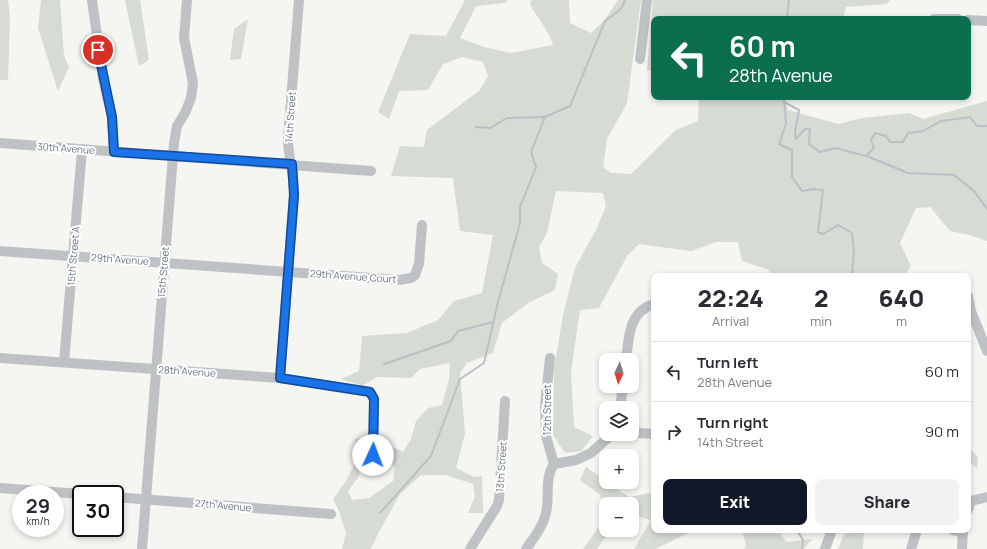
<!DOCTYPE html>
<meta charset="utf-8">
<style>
:root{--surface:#fff;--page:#f2f2f3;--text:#2b2b33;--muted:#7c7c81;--line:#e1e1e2;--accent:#111827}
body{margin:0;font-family:Manrope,sans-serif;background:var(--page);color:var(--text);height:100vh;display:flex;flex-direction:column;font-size:15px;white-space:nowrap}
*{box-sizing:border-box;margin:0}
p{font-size:13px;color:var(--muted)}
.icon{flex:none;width:22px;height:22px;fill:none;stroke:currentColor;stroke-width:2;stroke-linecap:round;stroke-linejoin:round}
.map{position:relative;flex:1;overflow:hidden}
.details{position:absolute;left:651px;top:273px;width:320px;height:260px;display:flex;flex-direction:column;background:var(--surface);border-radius:8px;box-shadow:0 2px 6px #0003}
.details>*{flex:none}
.banner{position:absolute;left:651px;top:16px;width:320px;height:84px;border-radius:8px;box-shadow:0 2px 6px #0003;background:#0b6e4f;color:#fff;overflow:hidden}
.needle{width:26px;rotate:184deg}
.fabs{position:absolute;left:599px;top:353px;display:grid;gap:8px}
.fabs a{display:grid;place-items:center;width:40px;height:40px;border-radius:8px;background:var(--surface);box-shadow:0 2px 6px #0003;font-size:20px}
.speed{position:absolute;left:12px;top:485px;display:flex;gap:8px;font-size:20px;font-weight:700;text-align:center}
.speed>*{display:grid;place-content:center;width:52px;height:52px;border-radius:50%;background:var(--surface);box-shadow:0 2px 6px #0003;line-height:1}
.speed small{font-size:10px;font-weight:400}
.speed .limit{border:2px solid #111;border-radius:6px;background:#fff;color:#111}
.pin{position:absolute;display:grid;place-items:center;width:34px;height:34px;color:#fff;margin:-17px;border:2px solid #fff;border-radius:50%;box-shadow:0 1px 4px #0007}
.me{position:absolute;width:44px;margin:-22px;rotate:2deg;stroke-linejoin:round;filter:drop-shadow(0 0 3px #0008)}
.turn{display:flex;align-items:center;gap:14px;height:84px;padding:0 12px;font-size:18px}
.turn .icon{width:52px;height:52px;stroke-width:2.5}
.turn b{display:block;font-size:28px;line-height:34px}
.eta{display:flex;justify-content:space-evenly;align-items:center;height:68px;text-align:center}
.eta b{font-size:24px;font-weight:800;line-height:28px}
.action{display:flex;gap:8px;margin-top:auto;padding:8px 12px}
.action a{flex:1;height:46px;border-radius:8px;background:var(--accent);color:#fff;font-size:16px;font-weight:800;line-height:46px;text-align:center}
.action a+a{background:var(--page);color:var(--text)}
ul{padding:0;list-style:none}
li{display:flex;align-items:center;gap:12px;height:60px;padding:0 12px;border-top:1px solid var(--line)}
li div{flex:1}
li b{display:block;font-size:15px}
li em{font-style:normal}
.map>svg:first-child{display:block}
</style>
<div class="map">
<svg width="987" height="549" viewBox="0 0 987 549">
<rect width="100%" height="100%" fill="#f5f5f1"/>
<g fill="#d6dbd3">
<path d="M0 0H8L10 17 8 80H0Z"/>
<path d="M41 0H60L64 56 69 67 58 91 38 28Z"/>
<path d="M125 0H140L149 60 139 66Z"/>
<path d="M465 0H508L505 3 476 6 460 38 484 47 511 53 553 45C548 28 537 19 530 4L531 0H569L570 23 591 33 604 21 618 0H641L627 103 607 139 603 167 611 173 631 174 676 130 698 121 699 97H784L788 110 838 124 862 118 909 113 923 119 987 101V241L970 235 950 231 930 207 916 208 900 243 911 266 904 276H770L769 270 742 261 738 242H716L691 251 639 244 627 256 599 308 580 310 571 372 574 427 593 436 581 451 565 453 553 435 554 369 563 315 575 268 596 230 606 206 603 193 556 191 547 233 539 247 542 263 558 274 555 290 528 303 502 323 493 353 467 363 460 373 465 434 456 468 474 477 482 476 483 513H468L475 497 473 484 446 475H421L400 494 378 534 371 549H342L346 533 339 511 333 499 346 481 356 461 355 439 362 438 359 476 348 491 352 500 369 498 393 481 395 467 384 455V443L403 452 411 439 416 421 428 408 442 405 449 379 450 363 420 369 411 378 377 377 362 386 341 379 359 371 362 336 407 333 438 320 454 301 482 293 493 235 460 231 453 178 391 176 400 146 424 147 427 130 480 90 488 76 483 62 462 57 443 64 428 90 399 91 389 119 378 112 410 34 446 36Z"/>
<path d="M653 0H891L886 4 846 7 843 19H654V71L647 70Z"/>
<path d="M248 19 241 59 230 60 234 29Z"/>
<path d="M968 447 978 457 977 468 968 461Z"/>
<path d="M586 467 629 497 654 492V530H695L655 549H634L651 520 632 515V504H606V530H615L603 540 597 549H583L606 517 600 495 580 480Z"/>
<path d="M742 530H778L786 542 812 539 804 549H744L746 545Z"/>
<path d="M846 530H864L863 549H838Z"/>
</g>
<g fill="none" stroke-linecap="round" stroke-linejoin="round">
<g stroke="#b7c1c6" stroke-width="2">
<path d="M787 19 789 0"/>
<path d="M784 97 786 124 779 144 792 150V177L802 191 813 189 823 190 818 232 823 234 838 225 852 233 854 251 852 276"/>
<path d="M784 102 799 110 795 132 796 139 805 129H810L809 144 820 152 835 148 866 156 874 148 871 140 875 133 886 136 890 142H903L908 133 923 131 941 121 970 117 977 126H987"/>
<path d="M476 127 490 128 507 118 545 117"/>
<path d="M867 156 908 173 954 175 974 191 987 209"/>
<path d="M384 364 451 341 458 331 493 322"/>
<path d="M380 513 431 456 460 379 484 363 498 302 520 223V207L536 167 531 152 545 117 570 106 605 21 621 9 625 0"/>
<path d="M799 530 798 532 803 540 802 549"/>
</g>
<g stroke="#bec2c5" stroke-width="10">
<path d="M92 0 103 79 112 117 114 152"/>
<path d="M934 19H958"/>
<path d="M968 20 987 21"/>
<path d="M640 59 647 0"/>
<path d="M0 143 371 171"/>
<path d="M0 251 399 280 411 278 415 275 419 264 422 225"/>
<path d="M968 296 971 311 987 351"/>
<path d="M0 358 280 378 370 392 374 399 373 455"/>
<path d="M626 360C629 338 628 312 654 304"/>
<path d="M64 362 82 150"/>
<path d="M280 378 294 195C295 176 288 158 288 139L299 0"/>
<path d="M620 408 623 386"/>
<path d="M632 430 640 433 654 434"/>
<path d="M554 464 576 460 591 453 612 434"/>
<path d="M0 488 81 494"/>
<path d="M115 497 331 514"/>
<path d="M968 510 971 501 987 497"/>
<path d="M953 530 963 532"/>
<path d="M142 549 174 143 177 126 185 113 191 98 193 83 184 38 187 0"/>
<path d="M470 549 497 506 499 500 505 401"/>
<path d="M526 549C534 538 543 526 546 513 550 496 544 479 554 464L546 436 545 405 550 358"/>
<path d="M825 549 832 530"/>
<path d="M911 549 917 530"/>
<path d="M962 549 963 530"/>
</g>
</g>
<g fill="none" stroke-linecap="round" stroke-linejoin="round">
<g stroke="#114b97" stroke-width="10">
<path id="route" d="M98 50 112 117 114 152 292 164 294 195 280 378 370 392 374 399 373 455"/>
</g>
<use href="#route" stroke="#1a73e8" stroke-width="7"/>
</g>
<g text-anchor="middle" stroke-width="4" stroke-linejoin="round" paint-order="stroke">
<g font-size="10" fill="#657580" stroke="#fff">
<text transform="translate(290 117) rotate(-86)" y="4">14th Street</text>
<text transform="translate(66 148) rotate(4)" y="4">30th Avenue</text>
<text transform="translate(73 256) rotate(-85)" y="4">15th Street A</text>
<text transform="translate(120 259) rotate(4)" y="4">29th Avenue</text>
<text transform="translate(163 272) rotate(-85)" y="4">15th Street</text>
<text transform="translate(353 276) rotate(4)" y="4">29th Avenue Court</text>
<text transform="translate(187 371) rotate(4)" y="4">28th Avenue</text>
<text transform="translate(547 410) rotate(-90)" y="4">12th Street</text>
<text transform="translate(501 467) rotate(-86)" y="4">13th Street</text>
<text transform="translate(223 505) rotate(5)" y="4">27th Avenue</text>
</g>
</g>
</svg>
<div class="fabs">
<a><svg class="needle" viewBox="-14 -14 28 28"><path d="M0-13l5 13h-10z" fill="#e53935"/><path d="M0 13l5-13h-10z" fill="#7c7c81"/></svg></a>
<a><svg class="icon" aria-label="layers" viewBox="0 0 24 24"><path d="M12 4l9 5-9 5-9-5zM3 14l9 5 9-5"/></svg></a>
<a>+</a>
<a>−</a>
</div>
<div class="speed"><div>29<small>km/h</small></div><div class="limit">30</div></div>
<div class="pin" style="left:98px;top:50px;background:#d93025"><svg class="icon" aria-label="arrive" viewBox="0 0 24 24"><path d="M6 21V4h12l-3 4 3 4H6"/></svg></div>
<svg class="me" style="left:373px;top:455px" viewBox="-20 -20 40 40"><circle r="19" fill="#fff"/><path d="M0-13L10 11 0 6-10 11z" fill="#1a73e8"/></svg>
<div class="banner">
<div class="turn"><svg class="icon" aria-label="left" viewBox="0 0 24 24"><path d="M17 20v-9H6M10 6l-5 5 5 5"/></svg><div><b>60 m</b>28th Avenue</div></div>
</div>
<section class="details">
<div class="eta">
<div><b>22:24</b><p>Arrival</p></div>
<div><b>2</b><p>min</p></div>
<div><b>640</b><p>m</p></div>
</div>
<ul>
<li><svg class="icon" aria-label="left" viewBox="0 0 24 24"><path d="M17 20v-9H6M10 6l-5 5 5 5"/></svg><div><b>Turn left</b><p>28th Avenue</p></div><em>60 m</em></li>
<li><svg class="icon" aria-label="right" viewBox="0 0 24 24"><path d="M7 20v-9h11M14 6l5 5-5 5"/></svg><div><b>Turn right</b><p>14th Street</p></div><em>90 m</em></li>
</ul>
<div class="action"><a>Exit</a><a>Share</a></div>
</section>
</div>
